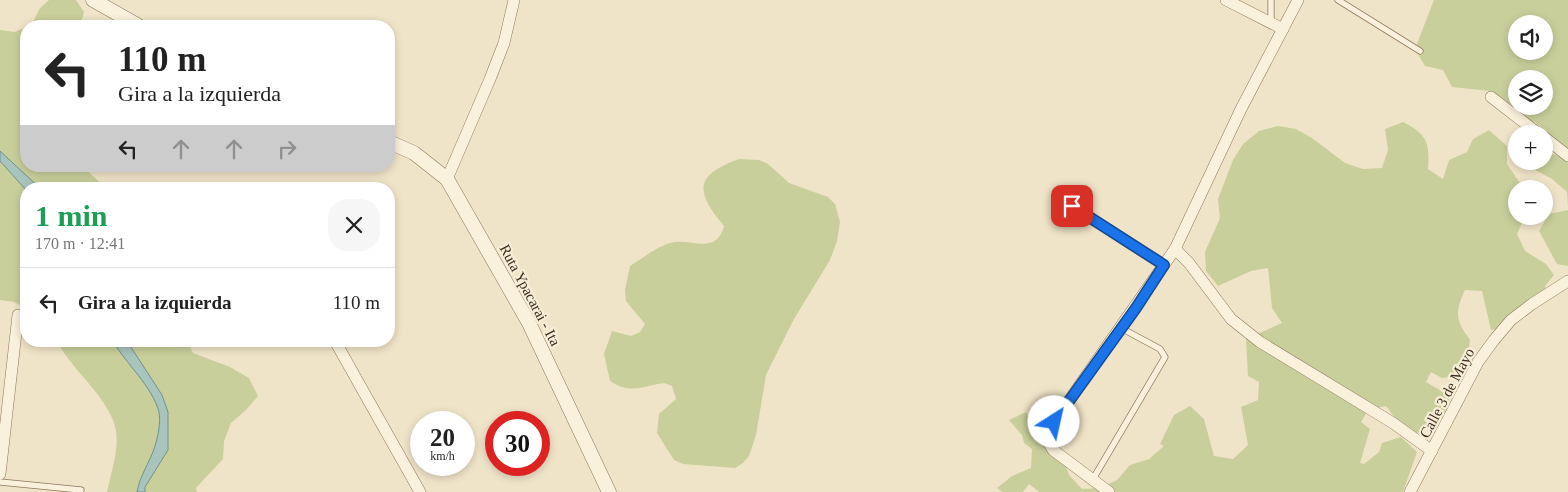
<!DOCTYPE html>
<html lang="es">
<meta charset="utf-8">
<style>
:root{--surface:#fff;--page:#f6f6f6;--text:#222;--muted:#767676;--line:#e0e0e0}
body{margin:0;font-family:"Times New Roman",serif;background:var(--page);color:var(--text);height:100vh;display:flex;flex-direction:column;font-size:19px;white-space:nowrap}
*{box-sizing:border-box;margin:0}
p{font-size:16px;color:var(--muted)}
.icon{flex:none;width:28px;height:28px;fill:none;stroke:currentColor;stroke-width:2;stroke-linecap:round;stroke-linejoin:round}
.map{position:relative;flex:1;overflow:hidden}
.drawer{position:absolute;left:20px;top:182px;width:375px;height:165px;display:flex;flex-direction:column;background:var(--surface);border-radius:20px;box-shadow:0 2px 8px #0003}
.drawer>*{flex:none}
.hud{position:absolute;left:20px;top:20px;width:375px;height:152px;border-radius:20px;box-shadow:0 2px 8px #0003;background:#fff;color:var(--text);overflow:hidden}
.buttons{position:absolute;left:1508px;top:15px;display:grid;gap:10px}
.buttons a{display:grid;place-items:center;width:45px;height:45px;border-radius:50%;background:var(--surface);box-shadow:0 2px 8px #0003;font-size:25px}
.speed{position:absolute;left:410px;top:411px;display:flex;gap:10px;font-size:25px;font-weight:700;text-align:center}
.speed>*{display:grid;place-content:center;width:65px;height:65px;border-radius:50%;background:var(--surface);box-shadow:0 2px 8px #0003;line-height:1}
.speed small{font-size:12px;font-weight:400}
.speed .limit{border:8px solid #d22;background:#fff;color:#111}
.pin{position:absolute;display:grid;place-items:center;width:42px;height:42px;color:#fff;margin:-21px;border-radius:10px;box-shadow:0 2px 8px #0006}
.me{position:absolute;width:55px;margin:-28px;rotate:35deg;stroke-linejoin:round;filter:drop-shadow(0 0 4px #0008)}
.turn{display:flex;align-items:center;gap:18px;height:105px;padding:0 15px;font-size:22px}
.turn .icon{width:65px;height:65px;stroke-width:2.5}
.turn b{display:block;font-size:35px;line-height:42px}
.lanes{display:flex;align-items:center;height:48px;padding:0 15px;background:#0003;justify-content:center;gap:25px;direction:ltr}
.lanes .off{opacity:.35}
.round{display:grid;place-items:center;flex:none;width:52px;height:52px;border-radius:20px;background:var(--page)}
.overview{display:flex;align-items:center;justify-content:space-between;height:85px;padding:0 15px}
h1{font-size:30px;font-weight:700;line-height:38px;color:#1e9e55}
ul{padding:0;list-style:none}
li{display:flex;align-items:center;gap:15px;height:70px;padding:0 15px;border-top:1px solid var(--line)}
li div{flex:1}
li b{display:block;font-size:19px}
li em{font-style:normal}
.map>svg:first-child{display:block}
</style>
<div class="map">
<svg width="1568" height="492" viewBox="0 0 1568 492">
<rect width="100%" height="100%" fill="#f0e4c8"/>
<g fill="#c9cf9b" fill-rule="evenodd">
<path d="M49 0H76L84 12 80 26H28L32 24 40 8Z"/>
<path d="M1434 0H1568V152L1535 122 1516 120 1490 91 1452 87 1443 70 1425 66 1415 49ZM1516 24H1544V51H1516ZM1516 79H1544V106H1516Z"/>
<path d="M26 27V166H82L107 189H26V308L14 302 0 300V30L15 32Z"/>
<path d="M1403 122C1427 134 1430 143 1428 169L1443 179 1449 160 1467 152 1473 139 1489 130 1507 146V164L1524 189H1516V216H1525L1517 234 1525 251 1546 264 1554 275 1545 286 1547 292 1510 327 1491 330 1482 291 1465 290C1455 312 1455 320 1470 340L1468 359 1461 376 1442 378 1431 372 1426 382 1450 396C1445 422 1438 427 1413 434L1398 422 1386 406 1368 410 1361 422 1370 429 1360 463 1364 464 1379 452 1382 443 1401 437 1417 452 1403 492H1039L1029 484 1023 492H1002L997 488 1012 476 1031 468 1032 449 1024 443 1022 435 1009 420 1026 412 1047 445 1062 456 1069 475 1082 489 1100 488 1117 480 1130 465 1149 459 1164 446 1160 444 1174 415 1190 406 1204 419 1214 456 1233 459 1248 445 1241 407 1258 400 1259 382 1248 376 1246 339 1282 323 1272 308 1268 268 1251 271 1218 286 1206 271 1205 252 1220 218 1218 199 1233 160 1243 144 1259 131 1278 126 1296 129 1312 138 1345 163 1363 169 1382 168 1388 150 1385 129Z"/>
<path d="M1544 152 1568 158V206L1567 192 1552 179 1535 170 1539 161H1544Z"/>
<path d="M739 159 759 160 768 164 789 183 828 197 835 204 840 222 837 241 830 260 794 319 766 375 756 435 749 456 743 463 735 468 683 464 674 460 657 433 659 414 676 399 672 386 664 383C643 386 631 395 610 381L604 354 612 331 631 336 640 332 645 324 626 301 625 290 630 266C643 258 660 244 675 242 696 240 716 254 724 226 695 192 694 175 739 159Z"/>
<path d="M1568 210V266L1557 264 1539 231 1549 214Z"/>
<path d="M57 341H187L193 353 230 367 249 378 258 396 246 410 231 423 224 441 223 459 196 488 197 492H107C111 473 119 450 116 431 111 399 72 371 57 341Z"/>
</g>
<g fill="#a9c4bc" stroke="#6f938a">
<path d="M0 151 41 189 26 190 0 161Z"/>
<path d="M113 341H127L162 395 168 412V450L145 487V492H137C140 475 150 462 155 446 158 436 161 422 159 412 152 386 126 364 113 341Z"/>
</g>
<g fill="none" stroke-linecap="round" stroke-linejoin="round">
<g stroke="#8d765c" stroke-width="7">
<g id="service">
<path d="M1271 0V23"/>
<path d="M1338 0 1420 51"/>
<path d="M1093 479 1165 357 1160 349 1121 328"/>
<path d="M0 482 81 490"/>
</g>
</g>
<g stroke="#8d765c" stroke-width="12">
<g id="minor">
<path d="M1226 0 1283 29"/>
<path d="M1491 97 1539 134"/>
<path d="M1544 137 1568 156"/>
<path d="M447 179 490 79 504 43 514 0"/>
<path d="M1072 206 1164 265"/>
<path d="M1175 249 1189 263 1231 319 1260 342 1393 423 1432 451"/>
<path d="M335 341 420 492"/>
<path d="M0 474 18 315"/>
<path d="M1109 492 1053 450 1047 440 1054 422 1175 249 1241 109 1298 0"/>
<path d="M1410 492 1478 362 1494 340 1511 320 1532 304 1568 281"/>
</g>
</g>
<g stroke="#8d765c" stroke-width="15">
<g id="tertiary">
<path d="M93 0 139 26"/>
<path d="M389 142 414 153 447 179 529 323 609 492"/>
</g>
</g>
<use href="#service" stroke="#faf1dc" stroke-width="5.5"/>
<use href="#minor" stroke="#faf1dc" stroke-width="11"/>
<use href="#tertiary" stroke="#faf1dc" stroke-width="14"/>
</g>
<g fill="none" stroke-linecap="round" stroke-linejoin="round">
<g stroke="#114b97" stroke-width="12">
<path id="route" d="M1054 422 1136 308 1164 265 1072 206"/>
</g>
<use href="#route" stroke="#1a73e8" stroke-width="9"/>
</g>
<g text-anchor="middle" stroke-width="4.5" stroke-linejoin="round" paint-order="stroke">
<g font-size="15" fill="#3d2e20" stroke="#f7eed8">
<text transform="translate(530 295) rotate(62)" y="5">Ruta Ypacarai - Ita</text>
<text transform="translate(1447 393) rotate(-62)" y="5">Calle 3 de Mayo</text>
</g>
</g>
</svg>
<div class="buttons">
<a><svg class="icon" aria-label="sound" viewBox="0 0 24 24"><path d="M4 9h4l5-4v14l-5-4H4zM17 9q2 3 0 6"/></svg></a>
<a><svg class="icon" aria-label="layers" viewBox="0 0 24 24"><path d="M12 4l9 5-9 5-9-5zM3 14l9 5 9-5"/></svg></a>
<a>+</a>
<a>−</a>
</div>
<div class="speed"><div>20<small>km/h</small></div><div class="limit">30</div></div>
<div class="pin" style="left:1072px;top:206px;background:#d93025"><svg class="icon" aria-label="arrive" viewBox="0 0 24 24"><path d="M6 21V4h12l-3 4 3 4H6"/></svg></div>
<svg class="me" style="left:1054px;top:422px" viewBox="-20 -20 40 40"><circle r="19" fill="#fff"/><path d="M0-13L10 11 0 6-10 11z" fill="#1a73e8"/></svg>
<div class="hud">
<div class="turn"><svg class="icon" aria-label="left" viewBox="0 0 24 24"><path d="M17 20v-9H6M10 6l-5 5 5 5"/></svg><div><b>110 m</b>Gira a la izquierda</div></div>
<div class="lanes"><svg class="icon" aria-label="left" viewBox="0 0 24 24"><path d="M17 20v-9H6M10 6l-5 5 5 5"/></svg><svg class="icon off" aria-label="ahead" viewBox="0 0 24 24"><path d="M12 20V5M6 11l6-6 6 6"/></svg><svg class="icon off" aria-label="ahead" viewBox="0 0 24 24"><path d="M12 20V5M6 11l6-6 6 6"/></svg><svg class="icon off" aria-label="right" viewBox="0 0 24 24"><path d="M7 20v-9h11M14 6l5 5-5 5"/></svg></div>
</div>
<section class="drawer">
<div class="overview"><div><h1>1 min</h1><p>170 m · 12:41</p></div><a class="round"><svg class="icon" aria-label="close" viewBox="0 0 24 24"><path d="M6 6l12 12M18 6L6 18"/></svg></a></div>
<ul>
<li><svg class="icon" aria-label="left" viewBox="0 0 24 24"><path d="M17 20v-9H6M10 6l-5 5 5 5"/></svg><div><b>Gira a la izquierda</b></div><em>110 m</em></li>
</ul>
</section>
</div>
